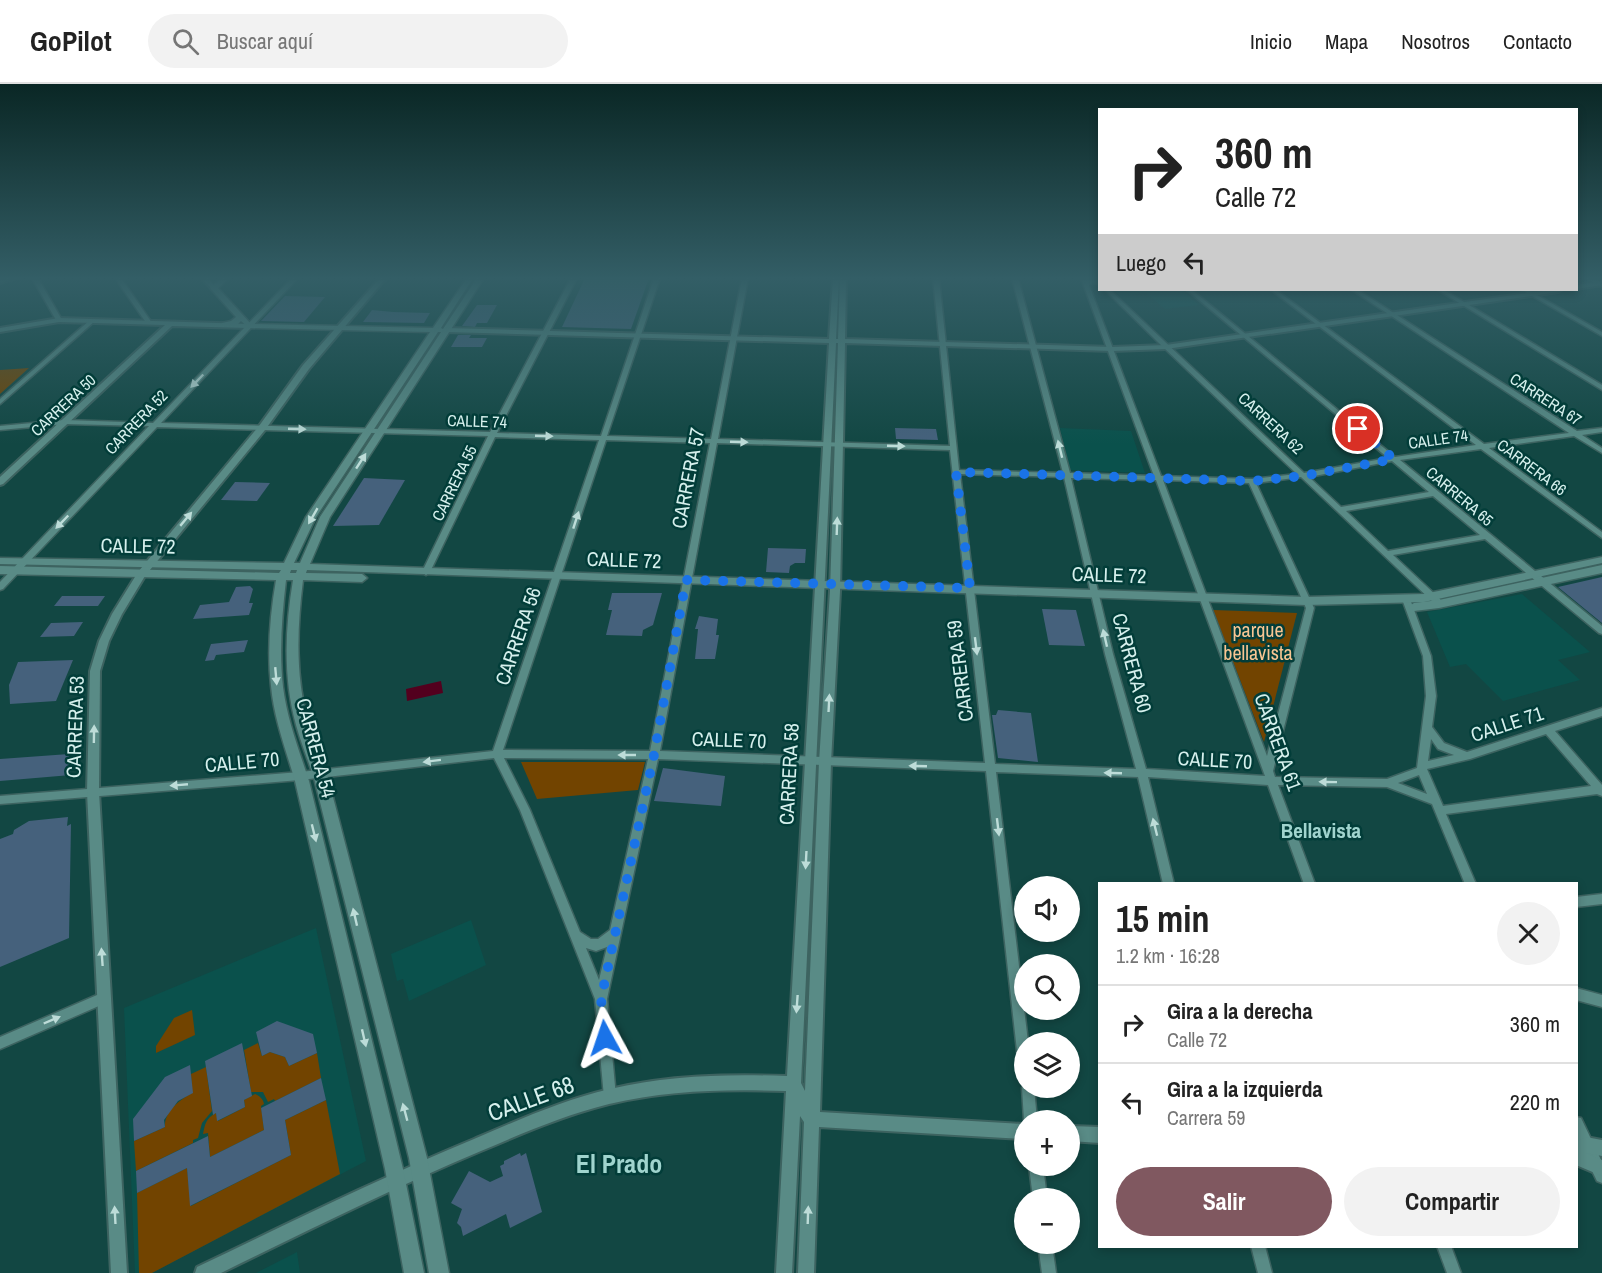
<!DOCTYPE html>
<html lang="es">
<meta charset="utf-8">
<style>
:root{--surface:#fff;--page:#f2f2f2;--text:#222;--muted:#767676;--line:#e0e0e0;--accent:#805860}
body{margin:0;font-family:"Archivo Narrow",sans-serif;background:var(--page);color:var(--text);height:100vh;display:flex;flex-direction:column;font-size:22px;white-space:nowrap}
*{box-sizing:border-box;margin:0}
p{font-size:20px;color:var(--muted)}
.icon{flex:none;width:33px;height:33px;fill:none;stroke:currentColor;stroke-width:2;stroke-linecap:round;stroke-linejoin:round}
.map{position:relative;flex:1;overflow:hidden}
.details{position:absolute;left:1098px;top:798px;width:480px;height:366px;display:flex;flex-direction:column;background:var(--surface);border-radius:0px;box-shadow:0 3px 9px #0003}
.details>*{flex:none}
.guide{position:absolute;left:1098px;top:24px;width:480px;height:183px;border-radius:0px;box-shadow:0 3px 9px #0003;background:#fff;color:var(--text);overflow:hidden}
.buttons{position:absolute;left:1014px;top:792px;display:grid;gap:12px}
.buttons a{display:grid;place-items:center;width:66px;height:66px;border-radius:50%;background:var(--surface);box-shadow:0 3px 9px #0003;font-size:30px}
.pin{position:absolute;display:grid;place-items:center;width:51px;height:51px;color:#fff;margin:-26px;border:3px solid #fff;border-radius:50%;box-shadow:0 2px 6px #0007}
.me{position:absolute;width:66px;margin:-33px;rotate:355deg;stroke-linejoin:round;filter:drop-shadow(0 0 4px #0008)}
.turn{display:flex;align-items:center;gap:21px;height:126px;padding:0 18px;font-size:27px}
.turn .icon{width:78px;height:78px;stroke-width:2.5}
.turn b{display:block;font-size:42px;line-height:51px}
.then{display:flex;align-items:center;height:57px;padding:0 18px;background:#0003;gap:12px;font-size:22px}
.round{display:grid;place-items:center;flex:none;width:63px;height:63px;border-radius:32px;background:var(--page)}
.headline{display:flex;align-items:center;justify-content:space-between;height:102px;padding:0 18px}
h1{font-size:36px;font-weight:800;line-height:45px}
.action{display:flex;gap:12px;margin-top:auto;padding:12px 18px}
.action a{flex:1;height:69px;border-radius:36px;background:var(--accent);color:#fff;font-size:24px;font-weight:800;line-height:69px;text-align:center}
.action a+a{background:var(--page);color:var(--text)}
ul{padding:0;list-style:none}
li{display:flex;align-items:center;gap:18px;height:78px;padding:0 18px;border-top:2px solid var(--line)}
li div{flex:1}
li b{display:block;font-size:22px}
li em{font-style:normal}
header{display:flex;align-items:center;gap:36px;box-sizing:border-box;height:84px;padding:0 30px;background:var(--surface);border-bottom:2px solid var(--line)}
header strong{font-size:28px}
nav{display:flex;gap:33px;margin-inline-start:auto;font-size:21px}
.search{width:420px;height:54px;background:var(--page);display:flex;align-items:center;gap:15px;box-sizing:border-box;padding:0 21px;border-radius:33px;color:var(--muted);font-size:22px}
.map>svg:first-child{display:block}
</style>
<header>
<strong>GoPilot</strong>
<div class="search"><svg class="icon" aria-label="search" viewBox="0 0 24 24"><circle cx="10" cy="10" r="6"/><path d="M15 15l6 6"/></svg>Buscar aquí</div>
<nav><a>Inicio</a><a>Mapa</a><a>Nosotros</a><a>Contacto</a></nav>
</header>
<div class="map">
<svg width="1602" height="1189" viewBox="0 0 1602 1189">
<rect width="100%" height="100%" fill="#124743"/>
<g fill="#0a514c">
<path d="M1113 206H1181L1199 221 1165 225 1146 209 1120 212Z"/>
<path d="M1060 344 1131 347 1145 389 1070 386Z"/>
<path d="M1522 510 1590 568 1558 576 1580 596 1503 617 1466 580 1450 583 1427 528Z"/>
<path d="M471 836 486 881 409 917 403 895 397 897 391 870Z"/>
<path d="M316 844 366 1077 152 1189H135L124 924Z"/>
<path d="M297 1168 300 1189H256Z"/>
</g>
<g fill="#724400">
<path d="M29 284 0 310V286Z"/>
<path d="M1213 526 1297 529 1264 658Z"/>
<path d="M521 678H645L638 706 537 715Z"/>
<path d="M192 926 195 951 156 969V962L174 934Z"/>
<path d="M258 959 262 972 270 968 285 973 289 982 317 969 321 994 275 1017 274 1015 268 1018 263 1008H251L244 966Z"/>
<path d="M206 983 212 1027 202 1039 198 1054 193 1056V1059L136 1087 134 1057 165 1043C164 1027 180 1016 192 1009L191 990Z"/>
<path d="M255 1010C260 1012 263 1015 264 1020L261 1022 264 1046 210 1073 208 1049 203 1050C205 1040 206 1034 216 1029L218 1037 245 1023 244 1016Z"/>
<path d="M326 1016 340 1090 152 1189H139L137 1109 187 1084 191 1122 291 1071 285 1036Z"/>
</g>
<path fill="#53001e" d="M441 597 443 609 407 617 406 605Z"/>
<g fill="#45617c">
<path d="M585 194H649L631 245 562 243Z"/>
<path d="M285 212 325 213 304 238 261 237Z"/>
<path d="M477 221H497L487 239H477L475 243 462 242Z"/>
<path d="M372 226 393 228 430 229 424 239 363 238Z"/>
<path d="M458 251H471L469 254H487L482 263H451Z"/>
<path d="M895 344 936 345 938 356 896 355Z"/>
<path d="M364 394 405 396 379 441 333 442Z"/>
<path d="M235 398 270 399 257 417 221 416Z"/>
<path d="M768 464 806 465 805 479H795L790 482 789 489 766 488Z"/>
<path d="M1602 493V539L1558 503Z"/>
<path d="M250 502 253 505 249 519H253L249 531 193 535 200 521 229 518 236 503Z"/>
<path d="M612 509H662L653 541 643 546 642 552 606 551 612 526H608Z"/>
<path d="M62 512H105L98 522H54Z"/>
<path d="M1042 525 1076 526 1085 562 1049 561Z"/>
<path d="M699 532 718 535 716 551H719L715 575H695L698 545H695Z"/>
<path d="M83 538 74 552 40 553 51 539Z"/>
<path d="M248 556 244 568 216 571 214 576 205 577 211 560Z"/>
<path d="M73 576 56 617 10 620 9 601 18 578Z"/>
<path d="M998 626 1031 629 1038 678 998 674 992 631H996Z"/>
<path d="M69 670 71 691 0 697V675Z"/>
<path d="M663 684 725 692 721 722 654 717Z"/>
<path d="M68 733 67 742 71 740 69 854 0 883V755L13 750 14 746 29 737Z"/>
<path d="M277 937 313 950 317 969 289 982 285 973 270 968 262 972 256 948Z"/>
<path d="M242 959 252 1012 244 1016 245 1023 217 1037 216 1029 213 1031 205 977Z"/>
<path d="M190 981 193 1009 178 1017 164 1036 165 1043 134 1057 133 1035 165 993Z"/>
<path d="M321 994 326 1016 285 1036 291 1071 190 1122 187 1084 137 1109 136 1087 208 1052 210 1073 264 1046 261 1024Z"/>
<path d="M520 1069 521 1072 526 1069 542 1128 510 1144 506 1130 463 1152 461 1143 457 1139 462 1125 451 1119 469 1087 490 1098 503 1092 500 1082 504 1080V1077Z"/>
</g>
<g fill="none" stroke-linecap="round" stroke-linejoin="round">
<g stroke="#3d6360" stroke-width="3">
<g id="minor">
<path d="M32 194H38L62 236 61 237 56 236Z"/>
<path d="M115 194H121L152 239 151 240H147Z"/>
<path d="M292 194H298L161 339 490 348 571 194H577L497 349 601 352 654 194H660L607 352 711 355 742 194H748L718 355 950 362 933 194H939L959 386 1063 389 1012 194H1018L1070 389 1154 392 1081 194H1087L1088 197 1092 195 1100 197V200L1093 199 1089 201 1161 392 1252 395 1297 390 1164 264 1105 206H1110L1304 389 1388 374 1187 206H1192L1395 373 1476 361 1271 206H1276L1484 360 1569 349 1352 206H1358L1577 347 1602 344V348L1582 351 1602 364V369L1574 352 1489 364 1602 448V454L1481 365 1400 376 1602 542V550L1599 549 1485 455 1393 471 1440 515 1441 517 1440 519H1434L1301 393 1256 399 1314 524 1273 687 1275 693 1387 695 1417 684 1426 612 1423 572 1402 515 1406 512 1410 515 1431 572 1436 612 1432 643 1444 659 1467 668 1602 624V632L1555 647 1602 701V712L1597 710 1446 730 1476 800H1465L1432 720 1387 703 1278 701 1315 800H1304L1268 701 1148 693 1174 800H1163L1138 693 996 688 1028 958H1024V982L1020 980 1018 976 986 687 658 675 607 915 616 1013 615 1018 610 1019 605 1018 604 1013 595 915 520 726 494 674 300 696 0 720V712L300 688 493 667 599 356 495 353 430 488 426 491 422 488 488 352 157 343 3 505 0 506V498L149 342 65 340 0 346V342L65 336 153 339ZM606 356 710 359 650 667 503 666ZM717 359 950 366 985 679 660 667ZM1392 377 1429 408 1341 423 1309 393ZM960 390 1064 393 1105 570 1136 685 995 680ZM1071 394 1156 396 1265 692 1146 685 1113 570ZM1163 396 1249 399 1306 524 1267 672ZM1433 412 1480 451 1388 467 1346 427ZM1546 650 1591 702 1443 722 1427 685 1470 675ZM1431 655 1438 665 1454 671 1428 677ZM504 674 648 675 610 846 598 855H591L580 848 530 726ZM1419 691 1427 710 1398 699ZM607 863 599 896 586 864 596 867Z"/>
<path d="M1585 194H1592L1602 199V203Z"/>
<path d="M1438 206H1444L1602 301V306Z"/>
<path d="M1522 206H1528L1602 248V252Z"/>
<path d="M90 236 95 237 0 320V315Z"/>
<path d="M1602 810V820L1576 823V813Z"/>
<path d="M1576 904 1602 911V923L1576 916Z"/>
<path d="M104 908 108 910 110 914 108 918 0 965V953Z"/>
<path d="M1024 999V1004H1034L1037 1036H1024L1022 1004Z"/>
<path d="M1576 1033 1581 1034 1602 1078V1099L1597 1097 1576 1054Z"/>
<path d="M1029 1082H1043L1047 1114H1033Z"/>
<path d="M1038 1160H1052L1056 1189H1042Z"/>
<path d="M1251 1162H1265L1272 1189H1258Z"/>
<path d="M1437 1162H1451L1461 1189H1447Z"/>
</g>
</g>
<g stroke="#3d6360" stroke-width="4">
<g id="tertiary">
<path d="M6 194H16L0 199V195Z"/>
<path d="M201 194H207L217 204 212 205Z"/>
<path d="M380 194H386L309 285 265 346 145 492 122 530 109 557 100 587 99 708 127 1189H111L87 708 90 587 99 557 112 530 138 488 259 342 303 281Z"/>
<path d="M833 194H839L836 255H838L840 194H846L845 255 1112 263 1166 261 1548 206H1561L1558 208 1166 265 1112 267 845 259 840 507 831 678 820 1028 1024 1040V1055L819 1043 814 1189H798L804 1038 800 1032 792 1189H776L786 1007C727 1005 667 1006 609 1020 565 1031 523 1049 481 1067 393 1104 307 1147 221 1189H195L197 1183C289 1139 380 1094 474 1055 518 1036 563 1016 610 1005 668 991 728 990 787 992L829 259 446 248 443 246 446 244 829 255ZM836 259H838L830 507 819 678 805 1007 801 999Z"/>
<path d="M1602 197V201L1576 205V201Z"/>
<path d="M59 234 249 240 252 242 249 244 172 242 3 400 0 401V393L165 241 59 238 0 248V244Z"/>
<path d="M1070 1042 1100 1043V1059L1070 1057Z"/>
<path d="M1586 1053 1602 1056V1072L1586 1069 1602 1076V1092L1576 1081V1058Z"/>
</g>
</g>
<g stroke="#3d6360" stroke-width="3">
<g id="secondary">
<path d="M221 194H229L218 204 251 240 433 244 467 194H473L441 244 443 245 477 194H484L330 433 310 480 1306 513 1424 510 1602 473V479L1424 518 1306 521 307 486 306 489 362 490 367 494 362 498 303 496C297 544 295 594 309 641 314 659 321 676 328 694L427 1074 449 1189H429L409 1074 314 694C308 676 301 659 296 641 283 594 285 544 293 496H286C282 531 279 567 283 603 287 635 299 666 309 697L403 1085 424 1189H404L385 1085 295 697C286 666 274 635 271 602 267 567 270 531 276 496L0 490V482L279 489 281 486 0 480V474L284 479 306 433 430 248 249 244 241 237 237 241 222 243V239L231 237 236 233 210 204ZM438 248H441L320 433 300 479H294L316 433ZM291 486H297L296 489H290Z"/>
<path d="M1602 481V489L1439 524 1414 527 1408 523 1414 519 1439 516Z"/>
</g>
</g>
<use href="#minor" fill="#598b86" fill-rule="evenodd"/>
<use href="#tertiary" fill="#598b86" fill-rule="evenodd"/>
<use href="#secondary" fill="#598b86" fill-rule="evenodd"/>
</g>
<defs><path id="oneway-solid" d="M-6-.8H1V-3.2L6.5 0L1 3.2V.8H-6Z" transform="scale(1.5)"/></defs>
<g fill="#bddcd8">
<use href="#oneway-solid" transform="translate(197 297) rotate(134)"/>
<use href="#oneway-solid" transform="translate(297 345) rotate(2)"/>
<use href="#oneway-solid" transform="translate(544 352) rotate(2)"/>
<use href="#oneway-solid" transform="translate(739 358) rotate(2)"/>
<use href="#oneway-solid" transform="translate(896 362) rotate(2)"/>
<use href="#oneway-solid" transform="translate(1060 365) rotate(-104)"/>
<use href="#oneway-solid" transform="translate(361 377) rotate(-57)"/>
<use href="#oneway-solid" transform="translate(313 432) rotate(120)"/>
<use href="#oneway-solid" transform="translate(186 435) rotate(-50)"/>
<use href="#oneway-solid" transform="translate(576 436) rotate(-72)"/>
<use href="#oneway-solid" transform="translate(62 438) rotate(134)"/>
<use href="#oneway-solid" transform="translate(837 442) rotate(-88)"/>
<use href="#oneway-solid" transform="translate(1105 554) rotate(-103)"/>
<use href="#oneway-solid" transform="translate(976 562) rotate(83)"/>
<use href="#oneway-solid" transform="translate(276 592) rotate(85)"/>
<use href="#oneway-solid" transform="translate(829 619) rotate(-87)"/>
<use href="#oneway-solid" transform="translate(94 650) rotate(-89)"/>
<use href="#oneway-solid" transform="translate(627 671) rotate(-180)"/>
<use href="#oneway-solid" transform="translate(432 677) rotate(173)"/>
<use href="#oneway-solid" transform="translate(918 682) rotate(-178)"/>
<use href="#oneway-solid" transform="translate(1113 689) rotate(-178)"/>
<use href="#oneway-solid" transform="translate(1328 698) rotate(-179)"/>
<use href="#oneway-solid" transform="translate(179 701) rotate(175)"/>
<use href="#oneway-solid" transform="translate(998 743) rotate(83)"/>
<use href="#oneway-solid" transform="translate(1155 743) rotate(-104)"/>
<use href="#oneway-solid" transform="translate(314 749) rotate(76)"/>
<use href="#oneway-solid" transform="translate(806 776) rotate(93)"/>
<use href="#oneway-solid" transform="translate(355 833) rotate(-103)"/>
<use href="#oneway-solid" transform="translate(102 873) rotate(-94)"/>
<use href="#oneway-solid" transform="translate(797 920) rotate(94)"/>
<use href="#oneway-solid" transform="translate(52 936) rotate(-23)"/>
<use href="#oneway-solid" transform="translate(364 954) rotate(77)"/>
<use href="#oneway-solid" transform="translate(405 1028) rotate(-105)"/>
<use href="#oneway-solid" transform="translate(115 1131) rotate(-93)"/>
<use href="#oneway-solid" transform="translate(808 1131) rotate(-88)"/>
</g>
<linearGradient id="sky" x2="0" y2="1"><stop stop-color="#0a2725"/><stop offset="0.54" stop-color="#335e66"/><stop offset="1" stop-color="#335e66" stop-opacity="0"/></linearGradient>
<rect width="1602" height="360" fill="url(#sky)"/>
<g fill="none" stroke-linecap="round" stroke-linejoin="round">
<path stroke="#1a73e8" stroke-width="10" stroke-dasharray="0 18" d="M605 954 601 915 654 671 686 496 970 504 956 388 1252 397 1303 392 1394 375 1358 345"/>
</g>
<g text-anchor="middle" stroke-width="5" stroke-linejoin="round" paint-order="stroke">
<g font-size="16" fill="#d6f0ed" stroke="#023d39">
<text transform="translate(1546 315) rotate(33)" y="6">CARRERA 67</text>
<text transform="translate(63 321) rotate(-43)" y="6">CARRERA 50</text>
<text transform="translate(477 337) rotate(2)" y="6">CALLE 74</text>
<text transform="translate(136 338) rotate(-46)" y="6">CARRERA 52</text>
<text transform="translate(1271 339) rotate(43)" y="6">CARRERA 62</text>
<text transform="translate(1438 355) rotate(-8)" y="6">CALLE 74</text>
<text transform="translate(1532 383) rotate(37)" y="6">CARRERA 66</text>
<text transform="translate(454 399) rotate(-64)" y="6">CARRERA 55</text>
<text transform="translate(1460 412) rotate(40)" y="6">CARRERA 65</text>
</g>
<g font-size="20" fill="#d6f0ed" stroke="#023d39">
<text transform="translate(688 394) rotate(-79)" y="7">CARRERA 57</text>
<text transform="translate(138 462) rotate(1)" y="7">CALLE 72</text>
<text transform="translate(624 476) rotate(2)" y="7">CALLE 72</text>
<text transform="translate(1109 491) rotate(2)" y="7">CALLE 72</text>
<text transform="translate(518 552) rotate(-71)" y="7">CARRERA 56</text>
<text transform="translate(1132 579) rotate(75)" y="7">CARRERA 60</text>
<text transform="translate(960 587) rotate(-97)" y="7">CARRERA 59</text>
<text transform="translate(1507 640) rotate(-18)" y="7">CALLE 71</text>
<text transform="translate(75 643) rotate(-88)" y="7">CARRERA 53</text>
<text transform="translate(729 656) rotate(2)" y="7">CALLE 70</text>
<text transform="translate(1278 658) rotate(70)" y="7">CARRERA 61</text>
<text transform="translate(316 664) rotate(75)" y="7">CARRERA 54</text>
<text transform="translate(1215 676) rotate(3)" y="7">CALLE 70</text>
<text transform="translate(242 678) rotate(-5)" y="7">CALLE 70</text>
<text transform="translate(789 690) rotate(-87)" y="7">CARRERA 58</text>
</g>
<g font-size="20" fill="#f8c693" stroke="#023d39">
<text x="1258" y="553">parque<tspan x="1258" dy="23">bellavista</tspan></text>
</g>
<g font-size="21" font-weight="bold" fill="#a0d4ce" stroke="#023d39">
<text x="1321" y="754">Bellavista</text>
</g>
<g font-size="24" fill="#d6f0ed" stroke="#023d39">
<text transform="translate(531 1015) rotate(-20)" y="8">CALLE 68</text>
</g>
<g font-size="26" font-weight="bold" fill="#a0d4ce" stroke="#023d39">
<text x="619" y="1089">El Prado</text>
</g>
</g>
</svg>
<div class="buttons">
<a><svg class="icon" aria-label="sound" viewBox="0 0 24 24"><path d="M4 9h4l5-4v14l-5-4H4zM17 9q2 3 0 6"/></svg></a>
<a><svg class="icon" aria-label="search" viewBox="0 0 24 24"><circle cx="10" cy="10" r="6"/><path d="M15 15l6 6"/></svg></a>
<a><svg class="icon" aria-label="layers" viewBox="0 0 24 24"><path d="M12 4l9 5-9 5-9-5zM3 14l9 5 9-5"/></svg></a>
<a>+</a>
<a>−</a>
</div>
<div class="pin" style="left:1358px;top:345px;background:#d93025"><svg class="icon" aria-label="arrive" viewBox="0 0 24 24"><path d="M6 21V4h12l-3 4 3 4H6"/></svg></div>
<svg class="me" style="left:605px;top:954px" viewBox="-20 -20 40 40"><path d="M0-17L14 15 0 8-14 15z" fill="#1a73e8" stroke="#fff" stroke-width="4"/></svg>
<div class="guide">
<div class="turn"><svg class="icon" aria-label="right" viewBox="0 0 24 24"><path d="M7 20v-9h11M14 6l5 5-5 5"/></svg><div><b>360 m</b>Calle 72</div></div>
<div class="then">Luego<svg class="icon" aria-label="left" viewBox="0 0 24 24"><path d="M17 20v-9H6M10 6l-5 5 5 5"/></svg></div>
</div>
<section class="details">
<div class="headline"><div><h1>15 min</h1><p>1.2 km · 16:28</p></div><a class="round"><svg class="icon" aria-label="close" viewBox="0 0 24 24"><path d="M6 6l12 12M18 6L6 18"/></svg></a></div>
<ul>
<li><svg class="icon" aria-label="right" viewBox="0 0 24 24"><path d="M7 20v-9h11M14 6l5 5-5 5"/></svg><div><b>Gira a la derecha</b><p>Calle 72</p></div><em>360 m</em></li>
<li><svg class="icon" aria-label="left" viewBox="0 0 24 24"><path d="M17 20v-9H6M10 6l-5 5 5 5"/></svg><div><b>Gira a la izquierda</b><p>Carrera 59</p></div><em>220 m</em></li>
</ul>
<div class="action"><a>Salir</a><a>Compartir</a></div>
</section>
</div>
